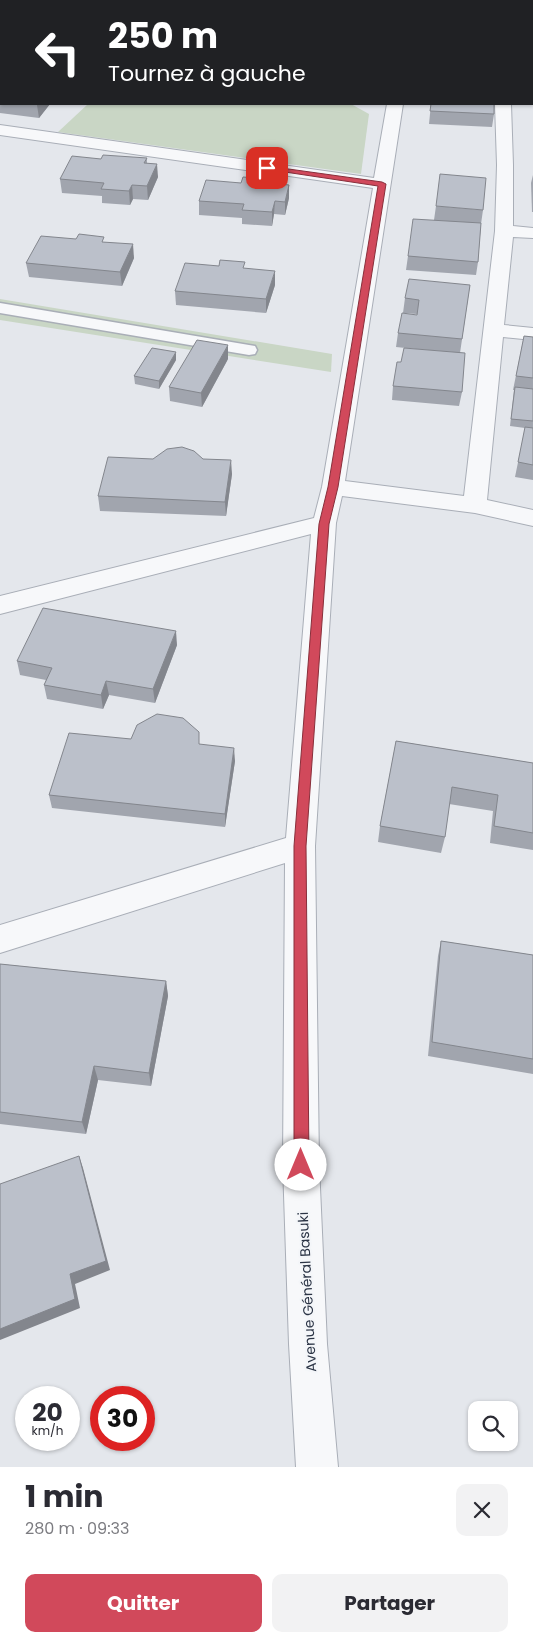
<!DOCTYPE html>
<html lang="fr">
<meta charset="utf-8">
<style>
:root{--surface:#fff;--page:#f2f2f3;--text:#2b2b33;--muted:#7c7c81;--accent:#d1495b}
body{margin:0;font-family:Poppins,sans-serif;background:var(--page);color:var(--text);height:100vh;display:flex;flex-direction:column;font-size:19px;white-space:nowrap}
*{box-sizing:border-box;margin:0}
p{font-size:16px;color:var(--muted)}
.icon{flex:none;width:28px;height:28px;fill:none;stroke:currentColor;stroke-width:2;stroke-linecap:round;stroke-linejoin:round}
.map{position:relative;height:1467px;overflow:hidden}
.drawer{display:flex;flex-direction:column;background:var(--surface);flex:1}
.drawer>*{flex:none}
.banner{position:absolute;left:0px;top:0px;width:534px;height:105px;box-shadow:0 1px 4px #0004;background:#202124;color:#fff;overflow:hidden}
.controls{position:absolute;left:468px;top:1401px;display:grid;gap:10px}
.controls a{display:grid;place-items:center;width:50px;height:50px;border-radius:10px;background:var(--surface);box-shadow:0 1px 4px #0004;font-size:25px}
.speed{position:absolute;left:15px;top:1386px;display:flex;gap:10px;font-size:25px;font-weight:700;text-align:center}
.speed>*{display:grid;place-content:center;width:65px;height:65px;border-radius:50%;background:var(--surface);box-shadow:0 1px 4px #0004;line-height:1}
.speed small{font-size:12px;font-weight:400}
.speed .limit{border:8px solid #d22;background:#fff;color:#111}
.pin{position:absolute;display:grid;place-items:center;width:42px;height:42px;color:#fff;margin:-21px;border-radius:10px;box-shadow:0 2px 8px #0006}
.me{position:absolute;width:55px;margin:-28px;rotate:0deg;stroke-linejoin:round;filter:drop-shadow(0 0 4px #0008)}
.turn{display:flex;align-items:center;gap:18px;height:105px;padding:0 25px;font-size:22px}
.turn .icon{width:65px;height:65px;stroke-width:2.5}
.turn b{display:block;font-size:35px;line-height:42px}
.round{display:grid;place-items:center;flex:none;width:52px;height:52px;border-radius:10px;background:var(--page)}
.summary{display:flex;align-items:center;justify-content:space-between;height:85px;padding:0 25px}
h1{font-size:30px;font-weight:700;line-height:38px}
.cta{display:flex;gap:10px;margin-top:auto;padding:10px 25px}
.cta a{flex:1;height:58px;border-radius:10px;background:var(--accent);color:#fff;font-size:20px;font-weight:700;line-height:58px;text-align:center}
.cta a+a{background:var(--page);color:var(--text)}
.map>svg:first-child{display:block}
</style>
<div class="map">
<svg width="533" height="1467" viewBox="0 0 533 1467">
<rect width="100%" height="100%" fill="#e4e7ec"/>
<g fill="#c9d6c5">
<path d="M88 104H351L369 114 361 174 58 132Z"/>
<path d="M0 299 332 354 331 372 0 320Z"/>
</g>
<g fill="none" stroke-linecap="round" stroke-linejoin="round">
<g stroke="#a9aeb7" stroke-width="3">
<path id="service" d="M0 303 249 345 255 346 257 350 255 354 249 355 0 313Z"/>
</g>
<g stroke="#a9aeb7" stroke-width="2">
<g id="minor">
<rect x="405" y="0" width="14" height="1"/>
<rect x="532" y="13" width="1" height="8"/>
<path d="M387 104H403L345 481 464 496 495 231 497 165 495 104H511L513 165V226L533 228V238L513 237 504 325 533 328V340L503 337 487 500 533 510V526L475 513 342 496 336 523 315 846 319 1165 327 1344 338 1467H296L289 1344 283 1165 285 863 0 953V925L286 838 311 534 0 614V596L314 518 322 487 373 188 0 135V125L374 178Z"/>
</g>
</g>
<use href="#service" fill="#f7f8fa" fill-rule="evenodd"/>
<use href="#minor" fill="#f7f8fa" fill-rule="evenodd"/>
</g>
<g fill="#a1a5ae">
<path d="M441 0H530L531 1H440Z"/>
<rect x="0" y="4" width="1" height="19"/>
<path d="M0 85H1V104H50L39 118 0 113Z"/>
<path d="M431 104 494 114 492 127 429 124Z"/>
<path d="M147 158V163L158 177 148 200 133 199 130 205 102 203V196L62 193 60 179 101 159Z"/>
<path d="M533 175V212H532L531 183Z"/>
<path d="M281 180V184L289 185V198L285 215 274 214 272 226 242 224V218L199 215V201L241 183Z"/>
<path d="M436 206 483 210 481 224 478 262 476 275 406 270 408 256 434 220Z"/>
<path d="M105 242 134 258 122 286 29 277 26 263Z"/>
<path d="M275 285 266 313 176 305 175 291Z"/>
<path d="M470 285 460 353 462 392 459 406 392 400 393 386 401 362 444 352 396 347 398 333 417 315V314L403 313 405 298Z"/>
<path d="M524 336 533 337V480L515 477 525 428 510 426 514 390H513Z"/>
<path d="M228 359 202 407 170 401 169 387Z"/>
<path d="M176 360 159 389 135 384 134 376Z"/>
<path d="M153 459H203L232 474 226 516 100 511 98 496Z"/>
<path d="M177 645 155 703 109 695 103 709 47 699 44 685 46 680 20 675 17 661Z"/>
<path d="M131 739 199 744 235 761 225 827 52 808 49 795Z"/>
<path d="M396 741 533 763V850L490 843 493 811 449 804 445 837 441 853 378 842 380 826Z"/>
<path d="M441 941 533 955V1074L428 1056 438 956Z"/>
<path d="M0 964 166 981 168 996 151 1086 98 1080 86 1134 0 1124Z"/>
</g>
<g fill="#83868d">
<path d="M37 104H50L39 118 37 105Z"/>
<path d="M157 164 158 177 148 200 147 186Z"/>
<path d="M132 185 133 199 130 205 129 191Z"/>
<path d="M289 185V198L285 215V202Z"/>
<path d="M275 201 274 214 272 226V212Z"/>
<path d="M133 244 134 258 122 286 120 272Z"/>
<path d="M275 271V285L266 313V299Z"/>
<path d="M228 345V359L202 407 201 393Z"/>
<path d="M176 352V360L159 389V381Z"/>
<path d="M231 460 232 474 226 516 225 502Z"/>
<path d="M176 631 177 645 155 703 153 689Z"/>
<path d="M106 681 109 695 103 709 101 695Z"/>
<path d="M234 748 235 761 225 827V814Z"/>
<path d="M166 981 168 996 151 1086 149 1073Z"/>
<path d="M94 1066 98 1080 86 1134 82 1122Z"/>
<path d="M79 1156 83 1168 110 1270 75 1284 80 1308 0 1340V1329L70 1274Z"/>
</g>
<g fill="#bbc0ca" stroke="#83868d">
<path d="M123 0H125L160 1H123Z"/>
<path d="M164 0 184 1H164Z"/>
<path d="M464 0H530L531 1H486Z"/>
<rect x="0" y="4" width="1" height="12"/>
<rect x="532" y="30" width="1" height="18"/>
<rect x="0" y="85" width="1" height="15"/>
<path d="M431 104H494V114L430 111Z"/>
<path d="M103 155 147 158 144 163 157 164 147 186 132 185 129 191 101 189 104 183 60 179 72 156 101 159Z"/>
<path d="M440 174 486 178 483 210 436 206Z"/>
<path d="M243 177 281 180 280 184 289 185 285 202 275 201 272 212 242 210 244 204 199 201 206 180 241 183Z"/>
<path d="M413 219 481 223 478 262 408 256Z"/>
<path d="M79 234 104 237 102 242 133 244 120 272 26 263 41 236 76 239Z"/>
<path d="M220 260 245 262 243 268 275 271 266 299 175 291 185 263 219 266Z"/>
<path d="M409 279 470 285 462 339 398 333 402 313 417 315 419 300 405 298Z"/>
<path d="M524 336 533 337V378L516 376Z"/>
<path d="M197 340 228 345 201 393 169 387Z"/>
<path d="M152 348 176 352 159 381 134 376Z"/>
<path d="M404 348 465 353 462 392 393 386 397 362H401Z"/>
<path d="M515 387 533 389V421L511 419Z"/>
<path d="M525 427 533 428V465L518 462Z"/>
<path d="M182 447 194 451 203 459 231 460 225 502 98 496 108 457 153 459 167 449Z"/>
<path d="M43 608 176 631 153 689 106 681 101 695 44 685 52 668 17 661Z"/>
<path d="M157 714 183 718 199 732V744L234 748 225 814 49 795 69 733 131 739 137 725Z"/>
<path d="M396 741 533 763V833L494 826 498 795 452 787 445 837 380 826Z"/>
<path d="M441 941 533 955V1059L432 1042Z"/>
<path d="M0 964 166 981 149 1073 94 1066 82 1122 0 1112Z"/>
<path d="M79 1156 106 1261 70 1274 75 1299 0 1329V1184Z"/>
</g>
<path fill="#d1495b" stroke="#882f3b" d="M267 166 382 182 386 184 338 487 329 524 306 846 309 1165 306 1170 301 1172 296 1170 294 1165V846L319 524 328 487 378 186 265 169 264 168Z"/>
<g text-anchor="middle" stroke-width="4.5" stroke-linejoin="round" paint-order="stroke">
<g font-size="14" fill="#2b3445" stroke="#f4f6f9">
<text transform="translate(307 1292) rotate(-93)" y="5">Avenue Général Basuki</text>
</g>
</g>
</svg>
<div class="controls">
<a><svg class="icon" aria-label="search" viewBox="0 0 24 24"><circle cx="10" cy="10" r="6"/><path d="M15 15l6 6"/></svg></a>
</div>
<div class="speed"><div>20<small>km/h</small></div><div class="limit">30</div></div>
<div class="pin" style="left:267px;top:168px;background:#d93025"><svg class="icon" aria-label="arrive" viewBox="0 0 24 24"><path d="M6 21V4h12l-3 4 3 4H6"/></svg></div>
<svg class="me" style="left:301px;top:1165px" viewBox="-20 -20 40 40"><circle r="19" fill="#fff"/><path d="M0-13L10 11 0 6-10 11z" fill="#d1495b"/></svg>
<div class="banner">
<div class="turn"><svg class="icon" aria-label="left" viewBox="0 0 24 24"><path d="M17 20v-9H6M10 6l-5 5 5 5"/></svg><div><b>250 m</b>Tournez à gauche</div></div>
</div>
</div>
<section class="drawer">
<div class="summary"><div><h1>1 min</h1><p>280 m · 09:33</p></div><a class="round"><svg class="icon" aria-label="close" viewBox="0 0 24 24"><path d="M6 6l12 12M18 6L6 18"/></svg></a></div>
<div class="cta"><a>Quitter</a><a>Partager</a></div>
</section>
